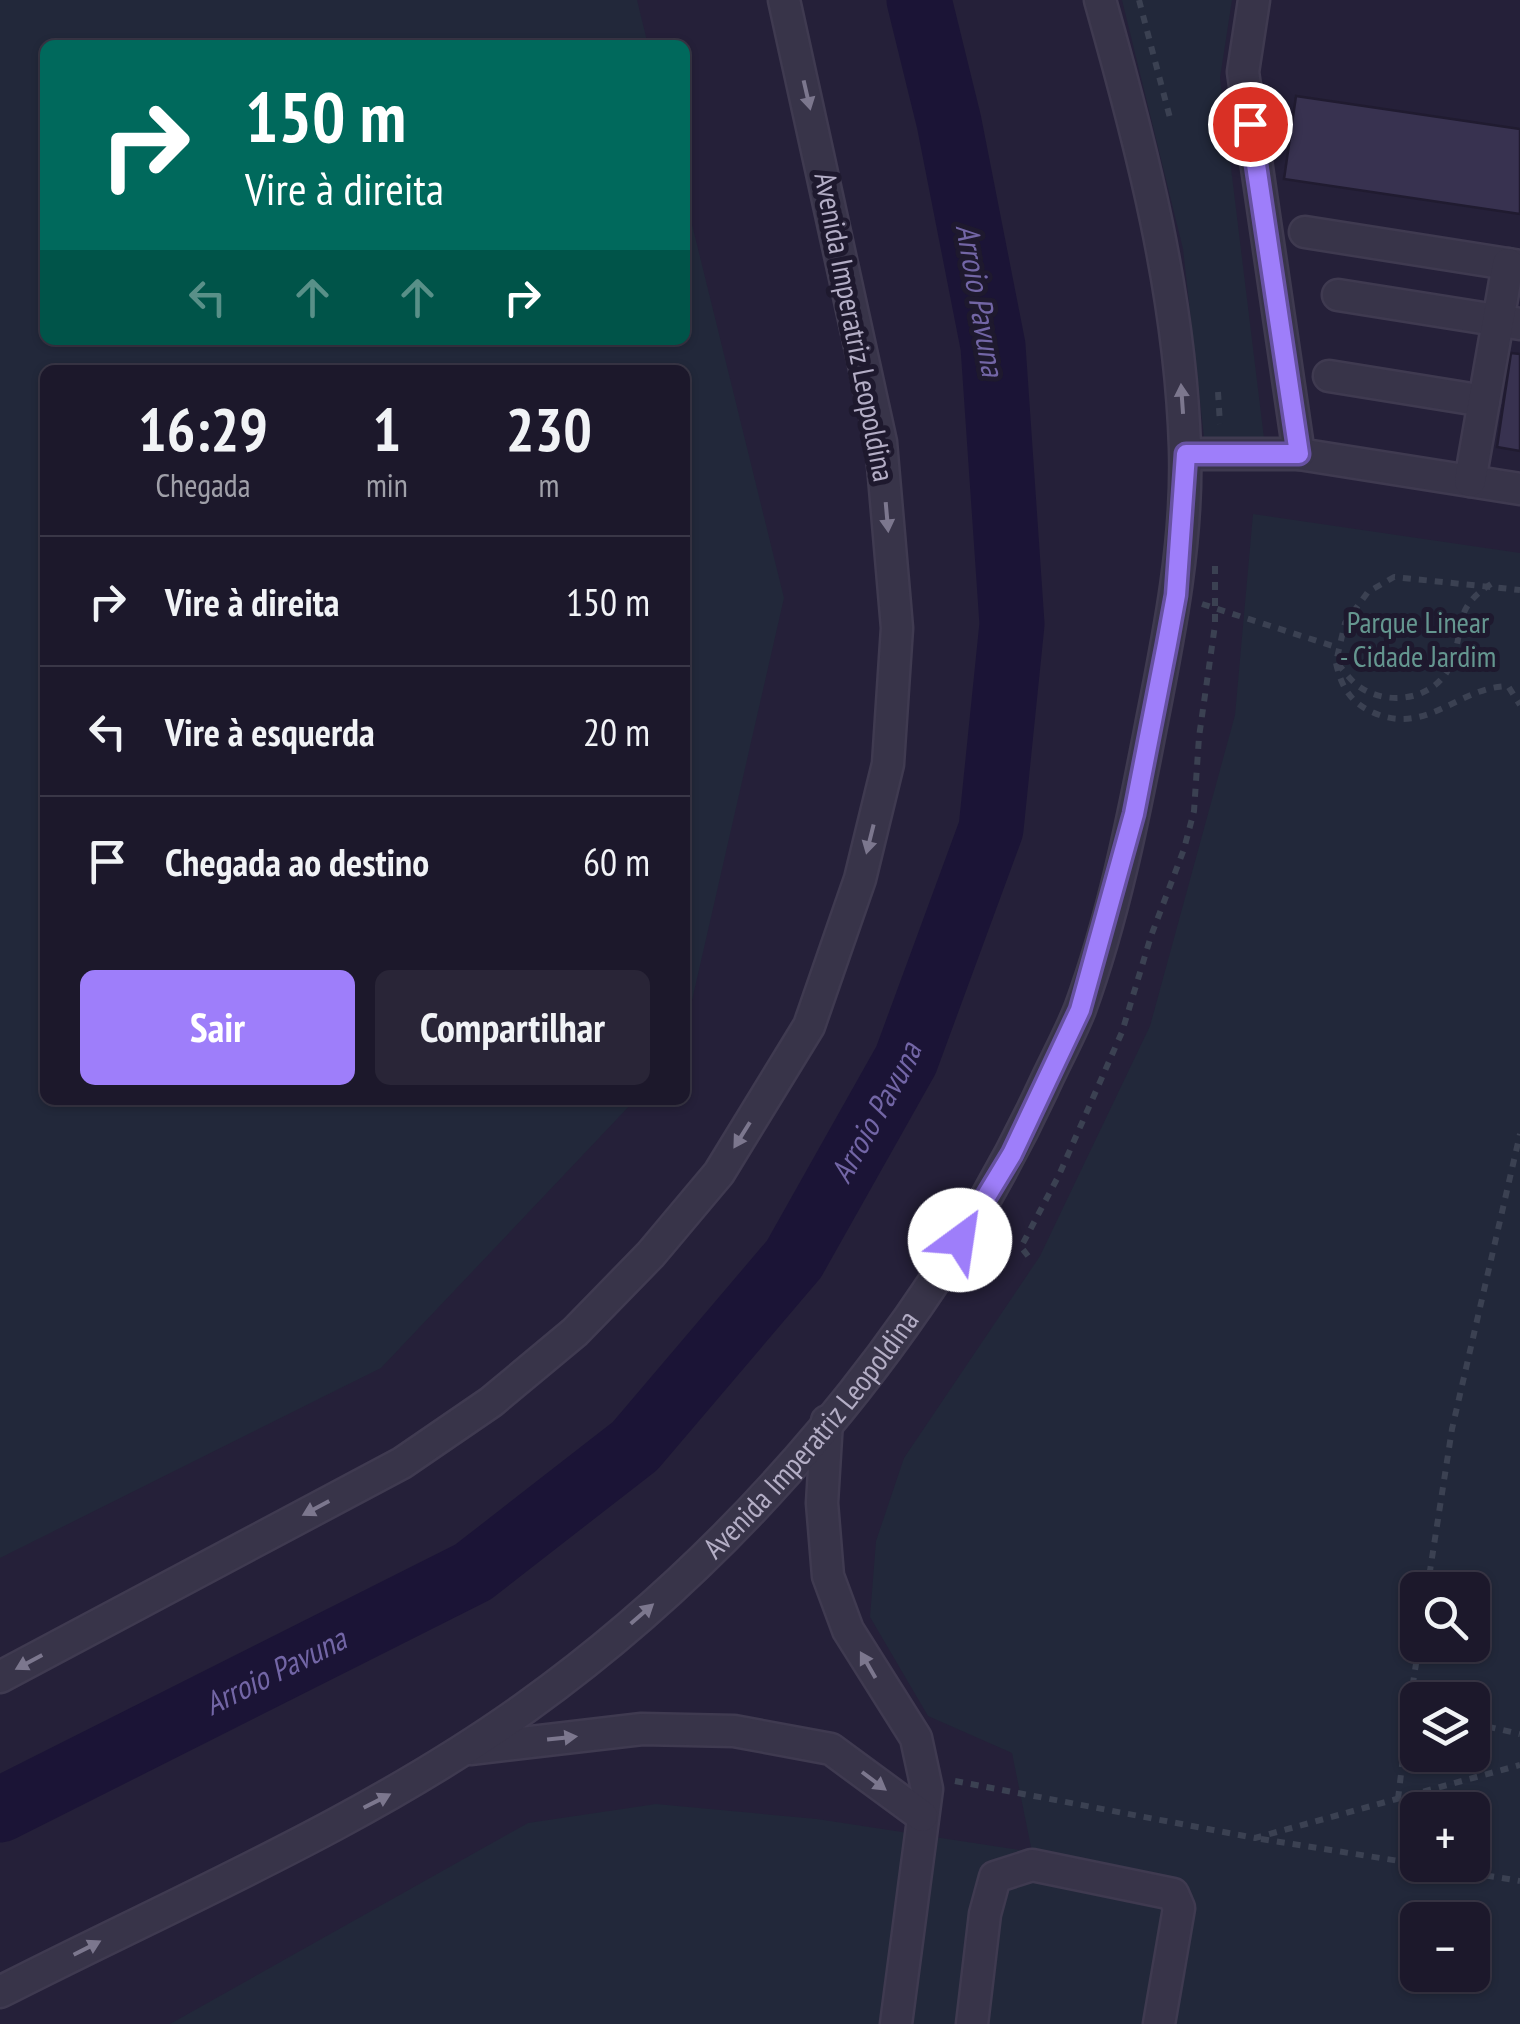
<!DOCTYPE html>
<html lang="pt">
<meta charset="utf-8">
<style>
:root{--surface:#1c182b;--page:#292537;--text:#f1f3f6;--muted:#a0a0a9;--line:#3a3747;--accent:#9e7efa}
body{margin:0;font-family:"PT Sans Narrow",sans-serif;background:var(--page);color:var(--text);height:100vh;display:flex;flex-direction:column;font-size:38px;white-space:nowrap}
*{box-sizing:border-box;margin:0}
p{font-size:32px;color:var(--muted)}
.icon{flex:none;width:55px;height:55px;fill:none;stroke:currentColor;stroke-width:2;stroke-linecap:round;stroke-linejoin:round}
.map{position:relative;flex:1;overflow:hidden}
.sheet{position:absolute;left:40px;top:365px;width:650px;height:740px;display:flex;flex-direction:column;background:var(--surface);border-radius:15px;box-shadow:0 2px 8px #0004,0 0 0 2px var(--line)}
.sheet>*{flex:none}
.top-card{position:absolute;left:40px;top:40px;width:650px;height:305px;border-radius:15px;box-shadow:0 2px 8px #0004,0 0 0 2px var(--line);background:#00695c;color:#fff;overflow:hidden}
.tools{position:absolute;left:1400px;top:1572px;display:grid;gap:20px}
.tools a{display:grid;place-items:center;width:90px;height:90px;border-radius:15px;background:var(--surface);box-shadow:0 2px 8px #0004,0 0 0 2px var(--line);font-size:50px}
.pin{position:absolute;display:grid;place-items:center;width:85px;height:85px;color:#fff;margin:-42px;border:5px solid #fff;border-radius:50%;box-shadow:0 2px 10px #0007}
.me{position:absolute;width:110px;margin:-55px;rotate:31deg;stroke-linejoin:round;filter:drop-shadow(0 0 8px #0008)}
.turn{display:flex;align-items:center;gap:35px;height:210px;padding:0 40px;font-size:45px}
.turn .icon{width:130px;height:130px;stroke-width:2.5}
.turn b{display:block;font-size:70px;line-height:85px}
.lanes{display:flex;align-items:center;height:95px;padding:0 40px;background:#0003;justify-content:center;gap:50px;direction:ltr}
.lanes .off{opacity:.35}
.eta{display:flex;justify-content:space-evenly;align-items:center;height:170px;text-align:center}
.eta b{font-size:60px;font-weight:700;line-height:70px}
.primary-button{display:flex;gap:20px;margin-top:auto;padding:20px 40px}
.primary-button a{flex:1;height:115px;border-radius:15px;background:var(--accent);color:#fff;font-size:40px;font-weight:700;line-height:115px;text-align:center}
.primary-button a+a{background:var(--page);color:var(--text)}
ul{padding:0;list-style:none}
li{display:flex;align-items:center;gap:30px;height:130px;padding:0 40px;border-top:2px solid var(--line)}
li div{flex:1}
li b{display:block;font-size:38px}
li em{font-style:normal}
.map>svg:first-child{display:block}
</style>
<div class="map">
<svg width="1520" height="2024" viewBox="0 0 1520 2024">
<rect width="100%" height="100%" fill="#252039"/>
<g fill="#22283a" fill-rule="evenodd">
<path d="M0 0H637L648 45H45V340H685V196L784 598 685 1031V370H45V1100H635L381 1368 0 1558Z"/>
<path d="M1122 0H1232L1220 78 1264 438 1204 437 1183 249Z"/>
<path d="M1253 514 1520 553V2024H170L528 1823 656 1804 817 1819 1032 1852 1012 1753 928 1716 870 1617 876 1541 904 1458 1040 1256 1150 1026 1235 715ZM1418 1590H1472V1645H1418ZM1418 1700H1472V1755H1418ZM1418 1810H1472V1865H1418ZM1418 1920H1472V1975H1418Z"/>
</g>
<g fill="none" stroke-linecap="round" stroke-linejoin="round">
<path stroke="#1b1436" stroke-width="65" id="s1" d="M0 1810 473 1572 635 1446 794 1259 906 1060 991 829 1012 624 993 346 949 122 919 0"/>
</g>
<g fill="#383250" stroke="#201b30" stroke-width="2.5">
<path d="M1296 96 1520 129V214L1284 179Z"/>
<path d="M1511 353 1520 354V451L1497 447Z"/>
</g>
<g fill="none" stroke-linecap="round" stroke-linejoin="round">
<g stroke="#3f3a50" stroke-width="35">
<g id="minor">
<path d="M1254 0 1243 72 1299 454 1520 489"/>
<path d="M1305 232 1520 266"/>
<path d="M1338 295 1520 324"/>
<path d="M1329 376 1484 401"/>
<path d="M1186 454H1299"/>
<path d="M1470 481 1508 264"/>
<path d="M827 1421 822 1503 828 1576 848 1630 916 1738 927 1789 896 2024"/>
<path d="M0 1677 402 1463 491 1402 575 1332 651 1254 719 1173 809 1026 860 879 888 764 897 628 881 442 784 0"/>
<path d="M470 1749 642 1729 734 1731 831 1749 922 1816"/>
<path id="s2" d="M0 1992C176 1902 364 1823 525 1708 740 1554 930 1329 1042 1090 1054 1063 1069 1037 1080 1009 1113 919 1133 820 1151 726 1169 635 1188 541 1185 448 1180 294 1142 148 1100 0"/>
<path d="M972 2024 985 1914 995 1877 1032 1865 1173 1894 1179 1908 1159 2024"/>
</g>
</g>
<g stroke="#3b4152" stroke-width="6" stroke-dasharray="8 8" stroke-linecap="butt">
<path d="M1139 0 1170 118"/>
<path d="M1218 392 1220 424"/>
<path d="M1491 584C1451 610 1466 627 1451 664 1436 700 1387 708 1357 685 1349 679 1343 669 1336 662L1345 623 1368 592 1394 577 1520 590"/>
<path d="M1202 604 1339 648"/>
<path d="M1336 663C1341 686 1350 702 1372 712 1426 737 1458 687 1508 686L1520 705"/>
<path d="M1028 1256 1021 1247 1059 1175 1122 1032 1151 936 1184 849 1194 811 1199 737 1215 625V566"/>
<path d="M1427 1590 1452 1429 1520 1134"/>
<path d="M1418 1710 1409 1708 1419 1645"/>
<path d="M1472 1723 1520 1734"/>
<path d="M955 1781 1255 1838 1520 1765"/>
<path d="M1398 1799 1409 1708"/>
<path d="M1261 1839 1418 1864"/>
<path d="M1423 1865 1520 1881"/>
</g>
<use href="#minor" stroke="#383449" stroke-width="30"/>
</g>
<defs><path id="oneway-solid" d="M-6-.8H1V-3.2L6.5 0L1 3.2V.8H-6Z" transform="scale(2.5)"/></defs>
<g fill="#7c778e">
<use href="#oneway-solid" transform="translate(807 95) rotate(77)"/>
<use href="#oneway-solid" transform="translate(1182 399) rotate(-94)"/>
<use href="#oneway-solid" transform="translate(887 517) rotate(85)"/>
<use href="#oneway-solid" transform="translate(870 839) rotate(104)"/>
<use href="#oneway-solid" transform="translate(742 1135) rotate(122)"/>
<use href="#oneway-solid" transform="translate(316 1508) rotate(152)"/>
<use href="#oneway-solid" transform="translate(642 1614) rotate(-41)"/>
<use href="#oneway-solid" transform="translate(29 1662) rotate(152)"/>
<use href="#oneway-solid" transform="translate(868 1665) rotate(-120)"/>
<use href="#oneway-solid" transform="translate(562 1738) rotate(-6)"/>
<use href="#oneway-solid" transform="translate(874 1781) rotate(37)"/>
<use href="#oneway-solid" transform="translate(377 1801) rotate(-27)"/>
<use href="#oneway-solid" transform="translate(87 1948) rotate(-27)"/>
</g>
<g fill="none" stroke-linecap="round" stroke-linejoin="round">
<g stroke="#6752a2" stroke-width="25">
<path id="route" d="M960 1240 1012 1154 1080 1010 1134 814 1167 644 1176 595 1186 454H1299L1250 124"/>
</g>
<use href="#route" stroke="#9e7efa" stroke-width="18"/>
</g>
<g text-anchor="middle" stroke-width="10" stroke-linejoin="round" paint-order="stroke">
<g font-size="30" fill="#b4aec6" stroke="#1e192e">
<text transform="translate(854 327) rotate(79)" y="10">Avenida Imperatriz Leopoldina</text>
<text dy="10" stroke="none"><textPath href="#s2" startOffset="995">Avenida Imperatriz Leopoldina</textPath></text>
</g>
<g font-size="30" fill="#659790" stroke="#1e192e">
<text x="1418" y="633">Parque Linear<tspan x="1418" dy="34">- Cidade Jardim</tspan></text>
</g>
<g font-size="32" font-style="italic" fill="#7366a6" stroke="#1e192e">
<text transform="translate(980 300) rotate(80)" y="11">Arroio Pavuna</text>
<text dy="11" stroke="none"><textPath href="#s1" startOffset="1148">Arroio Pavuna</textPath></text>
<text dy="11" stroke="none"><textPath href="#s1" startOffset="308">Arroio Pavuna</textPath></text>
</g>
</g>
</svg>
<div class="tools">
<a><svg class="icon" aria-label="search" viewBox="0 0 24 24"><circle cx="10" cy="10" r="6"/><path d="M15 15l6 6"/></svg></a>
<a><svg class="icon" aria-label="layers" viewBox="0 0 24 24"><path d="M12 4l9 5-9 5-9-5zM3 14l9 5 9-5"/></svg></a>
<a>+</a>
<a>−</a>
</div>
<div class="pin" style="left:1250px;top:124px;background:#d93025"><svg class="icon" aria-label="arrive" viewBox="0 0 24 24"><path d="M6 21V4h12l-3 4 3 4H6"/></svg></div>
<svg class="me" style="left:960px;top:1240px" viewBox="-20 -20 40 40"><circle r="19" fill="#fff"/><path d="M0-13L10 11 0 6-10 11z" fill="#9e7efa"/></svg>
<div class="top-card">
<div class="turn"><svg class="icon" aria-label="right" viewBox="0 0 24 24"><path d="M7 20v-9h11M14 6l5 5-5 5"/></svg><div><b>150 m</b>Vire à direita</div></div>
<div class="lanes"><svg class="icon off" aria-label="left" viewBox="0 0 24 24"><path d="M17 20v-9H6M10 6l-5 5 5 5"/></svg><svg class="icon off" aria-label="ahead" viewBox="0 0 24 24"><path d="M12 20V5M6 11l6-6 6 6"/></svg><svg class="icon off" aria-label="ahead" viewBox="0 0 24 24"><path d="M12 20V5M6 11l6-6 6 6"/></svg><svg class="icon" aria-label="right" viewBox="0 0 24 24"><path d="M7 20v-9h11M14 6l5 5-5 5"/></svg></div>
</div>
<section class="sheet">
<div class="eta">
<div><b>16:29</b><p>Chegada</p></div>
<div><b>1</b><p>min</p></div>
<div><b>230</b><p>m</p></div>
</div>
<ul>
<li><svg class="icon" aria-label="right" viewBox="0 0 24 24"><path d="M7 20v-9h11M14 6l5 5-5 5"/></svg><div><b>Vire à direita</b></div><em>150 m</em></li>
<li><svg class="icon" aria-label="left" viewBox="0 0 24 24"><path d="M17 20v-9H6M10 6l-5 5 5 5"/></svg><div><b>Vire à esquerda</b></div><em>20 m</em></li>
<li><svg class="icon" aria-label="arrive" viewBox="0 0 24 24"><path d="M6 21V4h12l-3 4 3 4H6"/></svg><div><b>Chegada ao destino</b></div><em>60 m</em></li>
</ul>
<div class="primary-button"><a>Sair</a><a>Compartilhar</a></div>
</section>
</div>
